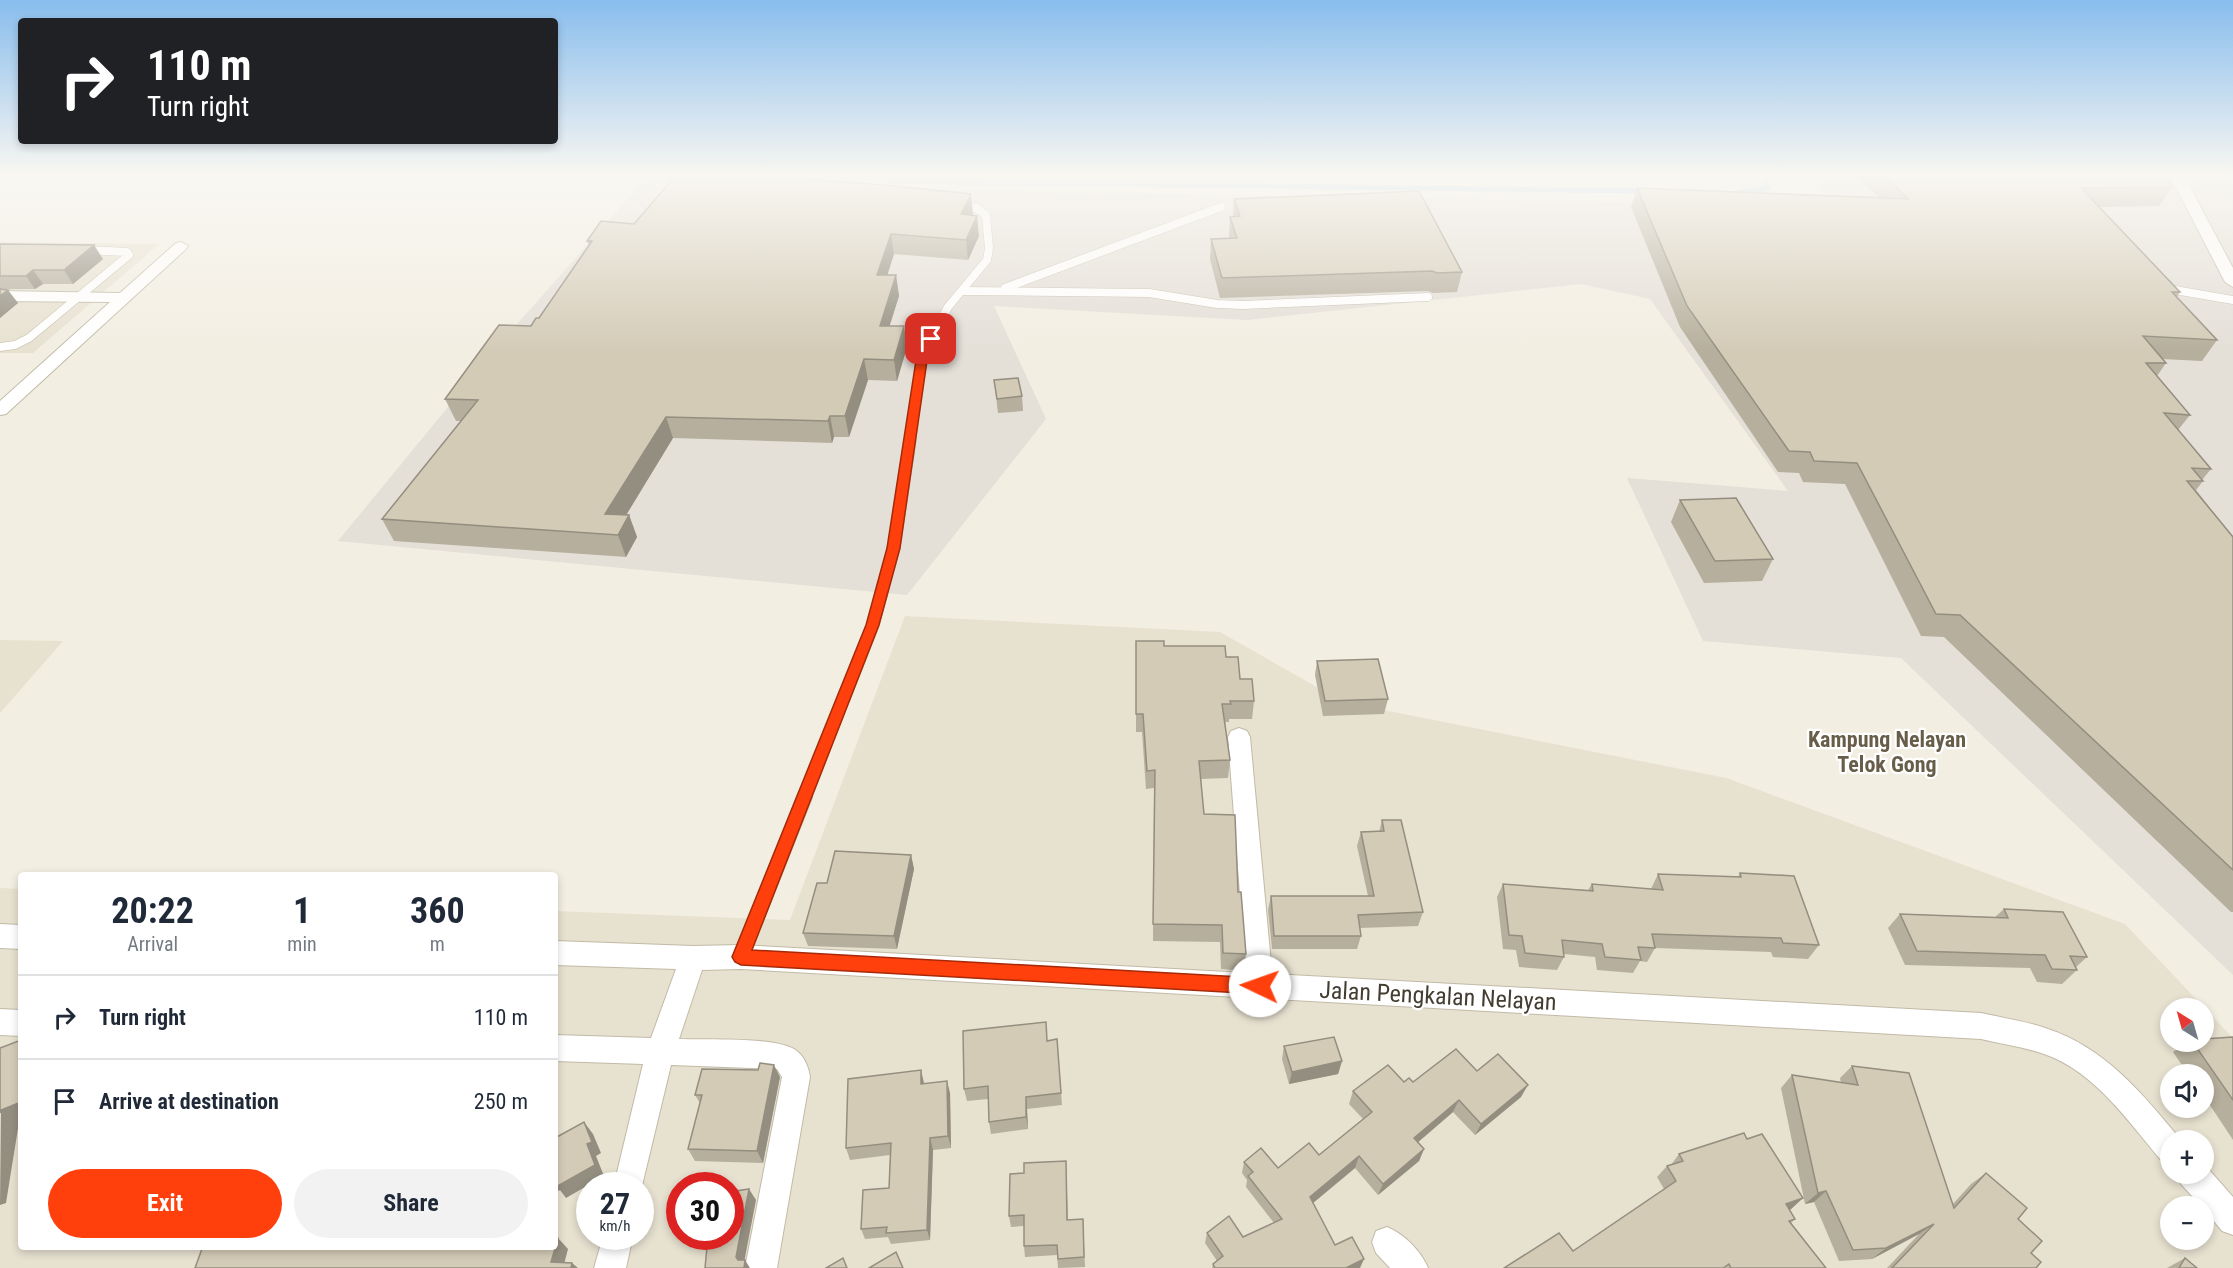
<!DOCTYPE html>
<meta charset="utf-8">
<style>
:root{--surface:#fff;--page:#f2f2f3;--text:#1f2937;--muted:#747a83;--line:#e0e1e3;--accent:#ff3f0c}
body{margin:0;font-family:"Roboto Condensed",sans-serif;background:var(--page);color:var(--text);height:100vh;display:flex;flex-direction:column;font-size:22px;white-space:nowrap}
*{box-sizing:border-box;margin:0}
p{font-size:20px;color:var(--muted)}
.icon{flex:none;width:33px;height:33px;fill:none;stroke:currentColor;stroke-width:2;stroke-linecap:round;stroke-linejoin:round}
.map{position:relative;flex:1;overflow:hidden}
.panel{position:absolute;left:18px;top:872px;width:540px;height:378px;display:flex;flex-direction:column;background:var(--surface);border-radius:6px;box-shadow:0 3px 9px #0003}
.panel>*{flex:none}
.banner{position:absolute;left:18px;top:18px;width:540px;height:126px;border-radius:6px;box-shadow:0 3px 9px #0003;background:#202124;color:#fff;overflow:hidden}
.needle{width:39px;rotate:323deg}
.buttons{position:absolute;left:2160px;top:998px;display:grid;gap:12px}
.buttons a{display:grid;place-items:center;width:54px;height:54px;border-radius:50%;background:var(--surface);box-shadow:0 3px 9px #0003;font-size:30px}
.speed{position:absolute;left:576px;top:1172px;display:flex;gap:12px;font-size:30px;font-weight:700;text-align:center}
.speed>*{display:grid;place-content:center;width:78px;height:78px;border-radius:50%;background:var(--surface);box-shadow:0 3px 9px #0003;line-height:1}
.speed small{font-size:15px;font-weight:400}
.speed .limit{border:9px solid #d22;background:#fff;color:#111}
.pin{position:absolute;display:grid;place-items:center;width:51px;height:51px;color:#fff;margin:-26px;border-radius:12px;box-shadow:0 3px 9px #0006}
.me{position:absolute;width:66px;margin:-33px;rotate:273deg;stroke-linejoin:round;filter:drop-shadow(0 0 4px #0008)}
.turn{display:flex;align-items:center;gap:21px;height:126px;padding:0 30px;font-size:27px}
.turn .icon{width:78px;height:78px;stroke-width:2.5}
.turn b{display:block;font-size:42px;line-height:51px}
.eta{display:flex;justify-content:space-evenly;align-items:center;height:102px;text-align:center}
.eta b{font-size:36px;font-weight:700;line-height:42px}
.primary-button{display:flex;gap:12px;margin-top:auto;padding:12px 30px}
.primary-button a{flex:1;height:69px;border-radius:36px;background:var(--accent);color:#fff;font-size:24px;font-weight:700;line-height:69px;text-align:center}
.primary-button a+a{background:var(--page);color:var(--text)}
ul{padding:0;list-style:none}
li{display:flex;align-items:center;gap:18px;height:84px;padding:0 30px;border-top:2px solid var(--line)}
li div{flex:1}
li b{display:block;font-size:22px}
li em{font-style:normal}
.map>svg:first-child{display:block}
</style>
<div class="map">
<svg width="2233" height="1268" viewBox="0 0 2233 1268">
<rect width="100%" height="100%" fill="#f2eee2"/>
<g fill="#e7e1d0" fill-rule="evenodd">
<path d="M0 242 159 244 33 353H0Z"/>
<path d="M905 616 1220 632 1343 702 1726 778 2125 924 2233 1038V1268H0V888L21 889V1246H555V911L790 920ZM2170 1008H2204V1041H2170ZM2170 1074H2204V1107H2170ZM2170 1140H2204V1173H2170ZM590 1185H640V1236H590ZM680 1185H730V1236H680ZM2170 1206H2204V1239H2170Z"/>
<path d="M0 640 63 641 0 713Z"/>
</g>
<path fill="#e4dfd7" d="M650 174H829L842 182 876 189 1802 205 1825 196 1815 174H2233V975L1901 658 1703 641 1627 478 1788 491 1650 299 1581 284 1247 320 994 306 1046 419 907 595 338 541 503 340Z"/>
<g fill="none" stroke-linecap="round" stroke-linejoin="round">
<g stroke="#99caf4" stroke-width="5">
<path d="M870 174 887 181 1647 191"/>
<path d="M1740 192 1768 188 1765 174"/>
</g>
<g stroke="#c1baa7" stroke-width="9">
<g id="service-far2">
<path d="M816 174 835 188"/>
<path d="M1005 288 1221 207"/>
<path d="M2169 289 2233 300"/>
<path d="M963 291 1149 293 1217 304 1243 305 1428 297"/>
<path d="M0 347 15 345 29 338 129 255 127 252 85 250"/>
<path d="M910 442 923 354 948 307 987 260 989 248 986 215 977 208 960 206"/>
</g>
</g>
<g stroke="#c1baa7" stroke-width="13">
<path id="service-far1" d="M805 797 873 625 894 548 910 441"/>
</g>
<g stroke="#c1baa7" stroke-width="16">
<path id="service" d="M741 957 805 796"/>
</g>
<g stroke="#c1baa7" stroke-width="2">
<g id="minor">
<path d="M2169 174H2183L2233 268V287L2225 282Z"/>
<path d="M181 242 188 246 186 249 6 414 0 415V401L110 302 0 301V291L120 293 176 243Z"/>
<path d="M1239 728 1247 731 1250 737 1272 974 1981 1013C2003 1018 2026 1021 2048 1029 2105 1048 2143 1094 2180 1139L2170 1140V1164L2160 1159C2128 1121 2094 1071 2044 1054 2024 1047 2002 1044 1981 1039L741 969 702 970 679 1039C705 1040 781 1036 798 1052 805 1058 809 1069 810 1077L777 1268H745L782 1077 777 1069 671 1065 640 1194V1185H614L643 1064 555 1061V1035L651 1038 676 969 555 965V941L693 946 741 945 1246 973 1228 737 1231 731Z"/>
<path d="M0 924 21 925V949L0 948Z"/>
<path d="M0 1009 21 1010V1036L0 1035Z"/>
<path d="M2204 1164 2233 1197V1235L2222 1231 2204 1209V1206H2201L2181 1184 2177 1173H2204Z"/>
<path d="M1387 1227C1404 1234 1421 1251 1428 1268H1390L1376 1253 1372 1242 1376 1231Z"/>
<path d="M603 1236H633L626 1268H594Z"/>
</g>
</g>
<use href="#service-far2" stroke="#fff" stroke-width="8"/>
<use href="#service-far1" stroke="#fff" stroke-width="10"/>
<use href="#service" stroke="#fff" stroke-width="14"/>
<use href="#minor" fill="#fff" fill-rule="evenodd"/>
</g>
<g fill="#b6af9d">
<path d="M666 174H797L794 179 973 214 972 215 979 236 968 260 894 254 887 275H896L899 296 889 326H904L907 347 897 381 868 380 849 437H834L832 443 673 438 626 515H629L637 537 626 557 394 541 382 519 461 421H456L445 399 539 318 589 246 587 241 634 224 669 183Z"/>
<path d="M1855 174H2164L2172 187 2159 206 2100 207 2180 292 2177 297 2217 340 2202 361 2162 359 2166 363 2157 376 2190 415 2178 430 2211 469 2202 480 2203 481 2196 490 2233 537V912H2231L1944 637 1921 636 1845 484 1803 482 1799 473 1778 472 1680 327 1631 207 1637 188 1878 197Z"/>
<path d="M1234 199 1462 272 1457 292 1433 293 1428 291 1220 298 1210 259 1211 239 1229 238 1230 217H1233Z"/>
<path d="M0 244 103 259 73 284H43L35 289H4L18 303 0 318Z"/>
<path d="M994 380 1022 396 1023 411 998 413Z"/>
<path d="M1680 500 1773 559 1762 581 1704 583 1671 522Z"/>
<path d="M1136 641 1226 657 1254 701 1252 719H1229V722H1225L1230 760 1228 778 1200 779 1204 814 1238 892 1246 954 1244 971 1221 969 1220 942 1153 941 1154 788 1146 789 1142 732H1136Z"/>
<path d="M1317 661 1388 699 1384 714 1323 716 1315 675Z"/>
<path d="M1382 820 1423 912 1418 926 1360 928 1361 936 1357 949H1272L1268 910 1271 896H1368L1357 846 1361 832H1379Z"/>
<path d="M911 855 914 869 897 949 808 946 803 933 827 883Z"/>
<path d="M1740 873 1819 945 1808 959 1773 957 1771 952 1655 948 1647 962 1640 961 1633 973 1597 970 1595 957 1564 954V957L1557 970 1519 967 1516 950 1503 949 1497 897 1503 884 1588 890 1592 884 1651 889 1658 874 1738 877Z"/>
<path d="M2004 909 2087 957 2076 967 2077 970 2062 984 2037 982 2030 968 1905 965 1888 928 1900 914 1995 917Z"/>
<path d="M2233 1037V1140L2204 1096V1074H2188L2173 1052 2189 1041H2204Z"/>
<path d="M1057 1039 1062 1105 1027 1109 1028 1129 991 1134 989 1122 988 1099 967 1101 964 1089 1047 1041Z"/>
<path d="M1284 1046 1342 1061 1338 1074 1289 1084 1282 1059Z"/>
<path d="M1852 1066 1952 1205 1971 1184 1986 1173 2018 1219 2036 1268H1887L1919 1234 1872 1259 1839 1261 1814 1202 1805 1204 1781 1088 1792 1075 1841 1083 1840 1078Z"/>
<path d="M1477 1071 1521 1097 1475 1135 1453 1112 1418 1142 1424 1149 1419 1161 1378 1195 1355 1168 1313 1203 1335 1245 1360 1268H1212L1213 1264 1217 1261 1205 1243 1207 1233 1243 1237 1274 1223 1246 1187 1247 1180 1242 1173 1244 1162 1278 1168 1319 1155 1363 1119 1349 1104 1353 1091 1404 1082H1413Z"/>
<path d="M780 1077 763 1163 695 1161 688 1149 700 1103 695 1095Z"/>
<path d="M924 1084 950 1093 951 1148 933 1150 930 1240 891 1244 888 1237 865 1239 861 1229 889 1188 890 1155 850 1160 846 1148Z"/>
<path d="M1747 1139 1803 1198 1790 1210 1795 1219 1791 1223 1826 1268H1504L1573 1251 1664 1189 1657 1177 1667 1166 1671 1165 1679 1154Z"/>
<path d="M1066 1161 1068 1220 1083 1219 1085 1267 1058 1268 1057 1255 1025 1257 1024 1246V1226L1011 1227 1009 1216 1024 1173Z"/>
<path d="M2185 1258 2197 1268H2167Z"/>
</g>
<g fill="#948e80">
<path d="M780 174H797L781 197 777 177Z"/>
<path d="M971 194 973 214 963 234 961 214Z"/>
<path d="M977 216 979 236 968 260 966 240Z"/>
<path d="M891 234 894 254 881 295 877 275Z"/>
<path d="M94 245 103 259 73 284 64 270Z"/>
<path d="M33 270 43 284 35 289 26 276Z"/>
<path d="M896 275 899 296 883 347 880 326Z"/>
<path d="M8 290 18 303 0 318V296Z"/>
<path d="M904 326 907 347 897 381 894 360Z"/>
<path d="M864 359 868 380 849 437 845 416Z"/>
<path d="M830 416 834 437 832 443 828 421Z"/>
<path d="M666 417 673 438 614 535 605 514Z"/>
<path d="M629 515 637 537 626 557 618 535Z"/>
<path d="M911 855 914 869 897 949 894 936Z"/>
<path d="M1342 1061 1338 1074 1289 1084 1292 1072Z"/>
<path d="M774 1065 780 1077 763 1163 757 1151Z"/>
<path d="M921 1070 924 1083V1096L921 1084Z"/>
<path d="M947 1081 950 1093 951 1148 948 1136Z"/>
<path d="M1528 1085 1521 1097 1475 1135 1481 1124Z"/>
<path d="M1026 1097 1027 1109 1028 1129 1026 1117Z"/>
<path d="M1459 1100 1453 1112 1409 1150 1414 1138Z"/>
<path d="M21 1102V1121L19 1122 6 1203 0 1205 1 1110Z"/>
<path d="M584 1122 593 1134 601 1153 596 1156 604 1176 566 1198 560 1190 555 1193V1179L587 1144Z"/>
<path d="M930 1138 933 1150 930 1240 927 1230Z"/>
<path d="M1424 1149 1419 1161 1378 1195 1383 1184Z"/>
<path d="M1359 1156 1355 1168 1307 1208 1310 1197Z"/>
<path d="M749 1189 756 1200 743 1268 736 1257Z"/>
<path d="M1826 1191 1814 1202 1805 1204 1818 1193Z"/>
<path d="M1803 1198 1791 1209 1774 1215 1786 1204Z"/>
<path d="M1934 1224 1919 1234 1872 1259 1886 1248Z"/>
<path d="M558 1238 568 1249 563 1268 551 1262Z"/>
<path d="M1364 1259 1360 1268H1346Z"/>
<path d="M745 1260 750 1268H744Z"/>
<path d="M572 1263 578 1268H571Z"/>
</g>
<g fill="#d4cbb7" stroke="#948e80" stroke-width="1.5">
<path d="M677 174H780L777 177 885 185 971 194 961 214 977 216 966 240 891 234 877 275H896L880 326H904L894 360 864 359 845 416H830L828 421 666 417 605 514 629 515 618 535 382 519 478 400 445 399 499 325 531 326 536 318H539L592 241H587L601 221 634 224Z"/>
<path d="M1883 174H2164L2172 187 2081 188 2180 292H2172L2217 340 2143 336 2166 363H2146L2190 415 2164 413 2211 469 2192 468 2203 481H2187L2233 537V870L1960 615 1936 614 1857 463 1814 461 1810 452 1789 451 1687 306 1637 188 1908 199Z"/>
<path d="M1419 191 1462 272 1437 273 1432 271 1222 278 1211 239 1237 238 1230 217 1240 216 1234 199Z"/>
<path d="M0 244 94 245 64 270H33L26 276H0Z"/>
<path d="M0 289 8 290 0 296Z"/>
<path d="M1018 378 1022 396 997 399 994 380Z"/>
<path d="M1736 498 1773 559 1715 561 1680 500Z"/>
<path d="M1136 641H1164V646H1225L1226 657H1238L1240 679H1252L1254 701H1230L1231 704H1222L1230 760 1199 761 1204 814 1235 815 1238 892H1241L1246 954 1223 953 1222 925 1153 924 1155 770 1147 771 1143 714H1136Z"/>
<path d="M1378 659 1388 699 1325 701 1317 661Z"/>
<path d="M1382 820H1401L1423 912 1358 915 1361 936H1274L1271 896H1374L1361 832 1384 831Z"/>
<path d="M835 851 911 855 894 936 803 933 817 883H827Z"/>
<path d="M1740 873 1794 876 1819 945 1783 943 1781 938 1652 934 1655 948 1638 947 1641 960 1605 957 1602 944 1562 940 1564 957 1525 953 1522 936 1509 935 1503 884 1593 891 1592 884 1663 890 1658 874 1741 877Z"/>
<path d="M2004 909 2063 912 2087 957 2070 956 2077 970 2052 969 2045 955 1917 951 1900 914 2008 918Z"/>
<path d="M1046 1022 1047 1041 1057 1039 1061 1093 1026 1097V1117L989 1122 988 1086 964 1089 963 1031Z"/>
<path d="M1334 1037 1342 1061 1292 1072 1284 1046Z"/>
<path d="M2233 1037V1100L2192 1041H2204V1039Z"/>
<path d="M21 1040V1102L1 1110 0 1113V1048Z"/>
<path d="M1456 1049 1477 1071 1498 1054 1528 1085 1481 1124 1459 1100 1414 1138 1424 1149 1383 1184 1359 1156 1310 1197 1335 1245 1352 1237 1364 1259 1346 1268H1215L1213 1264 1223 1256 1207 1233 1229 1216 1243 1237 1282 1219 1248 1176 1253 1172 1244 1162 1261 1148 1278 1168 1309 1143 1319 1155 1372 1112 1353 1091 1388 1065 1404 1082 1409 1078 1413 1082Z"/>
<path d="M760 1063 774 1065 757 1151 688 1149 702 1095H695L702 1069 758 1070Z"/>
<path d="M1852 1066 1909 1073 1954 1208 1986 1173 2027 1208 2018 1219 2042 1241 2031 1253 2041 1262 2036 1268H1892L1934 1224 1886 1248 1853 1250 1826 1191 1818 1193 1792 1075 1858 1085Z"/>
<path d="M921 1070V1084L947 1081 948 1136 930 1138 927 1230 886 1233 887 1227 861 1229 863 1190 889 1188 891 1143 846 1148 848 1079Z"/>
<path d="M584 1122 592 1142 587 1144 595 1165 556 1187 555 1183V1138Z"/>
<path d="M1744 1133 1747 1139 1762 1134 1803 1198 1786 1204 1795 1219 1789 1221 1826 1268H1731L1729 1264 1723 1268H1504L1559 1233 1573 1251 1676 1181 1667 1166 1683 1161 1679 1154Z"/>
<path d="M1066 1161 1067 1220 1083 1219 1084 1257 1058 1259 1057 1245 1024 1246V1215L1009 1216 1010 1174 1024 1173V1163Z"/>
<path d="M749 1189 736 1257 738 1260H745L744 1268H705L708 1236H730V1192Z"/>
<path d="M555 1238H558L551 1262 572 1263 571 1268H195L203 1246H555Z"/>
<path d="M896 1252 903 1268H869Z"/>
<path d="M843 1258 847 1268H826Z"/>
<path d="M2185 1258 2197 1268H2179Z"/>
</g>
<linearGradient id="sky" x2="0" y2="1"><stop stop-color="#88bded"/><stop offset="0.5" stop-color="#f9f7f2"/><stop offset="1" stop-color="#f9f7f2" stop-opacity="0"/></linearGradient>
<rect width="2233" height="351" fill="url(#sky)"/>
<path fill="#ff3f0c" stroke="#a62908" stroke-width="1.5" d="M927 336 936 339 928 354 900 548 879 625 752 950 1260 978 1266 980 1269 986 1266 992 1260 994 741 965 735 962 732 957 866 625 887 548 917 354Z"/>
<g text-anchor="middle" stroke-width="4.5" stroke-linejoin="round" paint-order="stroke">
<g font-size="22" font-weight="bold" fill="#675d49" stroke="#fff">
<text x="1887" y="747">Kampung Nelayan<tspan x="1887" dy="25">Telok Gong</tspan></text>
</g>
<g font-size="24" fill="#443e32" stroke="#fff">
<text transform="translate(1438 996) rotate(3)" y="8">Jalan Pengkalan Nelayan</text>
</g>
</g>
</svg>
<div class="buttons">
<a><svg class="needle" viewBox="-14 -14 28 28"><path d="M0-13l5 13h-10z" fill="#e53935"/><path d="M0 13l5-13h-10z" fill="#747a83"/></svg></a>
<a><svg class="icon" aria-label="sound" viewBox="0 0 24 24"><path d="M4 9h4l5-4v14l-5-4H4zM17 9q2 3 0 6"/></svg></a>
<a>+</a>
<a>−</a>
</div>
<div class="speed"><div>27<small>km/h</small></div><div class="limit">30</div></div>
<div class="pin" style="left:931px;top:339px;background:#d93025"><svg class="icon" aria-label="arrive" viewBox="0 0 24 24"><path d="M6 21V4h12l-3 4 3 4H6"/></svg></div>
<svg class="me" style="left:1260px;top:986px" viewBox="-20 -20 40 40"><circle r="19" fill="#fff"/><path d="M0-13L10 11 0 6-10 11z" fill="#ff3f0c"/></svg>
<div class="banner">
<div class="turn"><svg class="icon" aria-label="right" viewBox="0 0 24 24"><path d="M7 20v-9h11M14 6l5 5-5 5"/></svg><div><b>110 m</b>Turn right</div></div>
</div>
<section class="panel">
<div class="eta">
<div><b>20:22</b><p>Arrival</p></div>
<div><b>1</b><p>min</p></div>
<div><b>360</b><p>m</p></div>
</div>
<ul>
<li><svg class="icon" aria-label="right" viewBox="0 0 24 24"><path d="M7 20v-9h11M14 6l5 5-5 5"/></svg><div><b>Turn right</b></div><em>110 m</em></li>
<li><svg class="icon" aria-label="arrive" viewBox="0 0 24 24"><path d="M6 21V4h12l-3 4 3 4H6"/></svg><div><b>Arrive at destination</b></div><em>250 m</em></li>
</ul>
<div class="primary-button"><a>Exit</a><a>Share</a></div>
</section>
</div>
